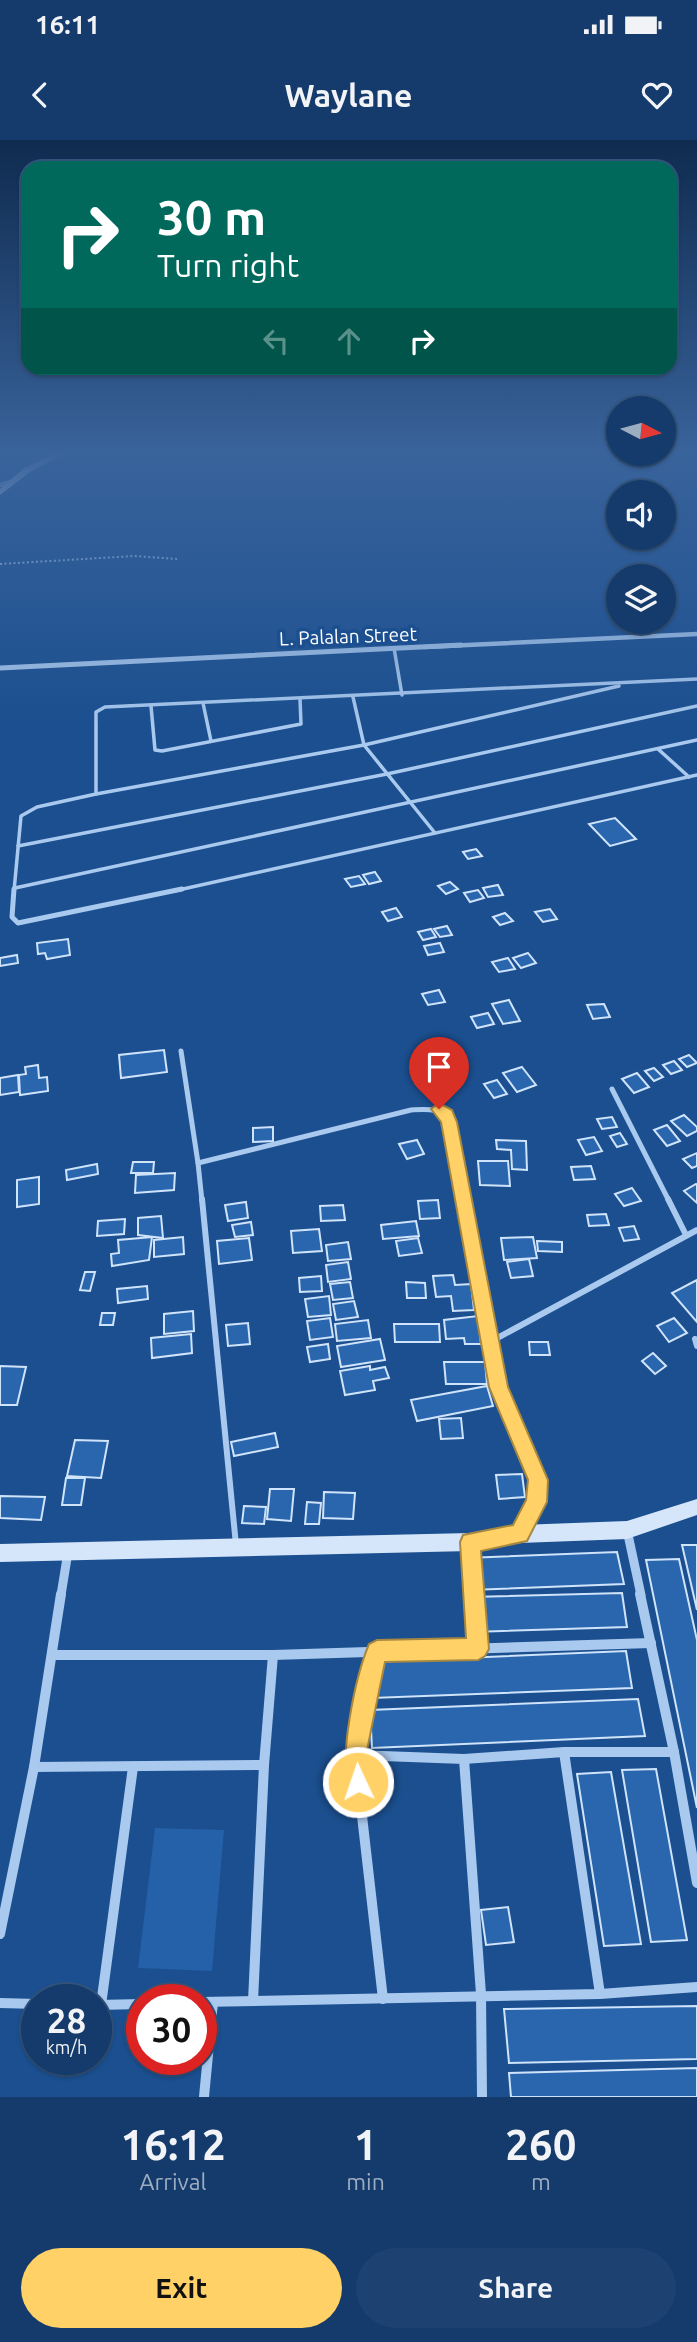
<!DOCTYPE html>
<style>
:root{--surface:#143b6b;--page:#1d4271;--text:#f1f3f6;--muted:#9dadc1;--line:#33557e;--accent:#ffd166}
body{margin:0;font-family:Ubuntu,sans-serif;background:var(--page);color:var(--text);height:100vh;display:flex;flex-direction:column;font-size:26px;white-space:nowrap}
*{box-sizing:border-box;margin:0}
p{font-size:23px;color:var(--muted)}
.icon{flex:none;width:38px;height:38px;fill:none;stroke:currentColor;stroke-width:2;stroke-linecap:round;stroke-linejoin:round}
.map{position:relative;height:1957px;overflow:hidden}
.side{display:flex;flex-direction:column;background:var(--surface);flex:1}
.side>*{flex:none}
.guide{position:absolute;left:21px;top:21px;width:656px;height:214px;border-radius:21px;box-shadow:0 2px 5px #0004,0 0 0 2px var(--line);background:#00695c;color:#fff;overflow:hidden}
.needle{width:46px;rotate:96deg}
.tools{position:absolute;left:606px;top:256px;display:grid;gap:14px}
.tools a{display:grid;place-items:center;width:70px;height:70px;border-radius:50%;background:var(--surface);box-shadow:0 2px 5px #0004,0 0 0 2px var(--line);font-size:35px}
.speed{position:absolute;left:21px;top:1844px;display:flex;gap:14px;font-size:35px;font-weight:700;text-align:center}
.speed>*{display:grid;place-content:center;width:91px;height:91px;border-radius:50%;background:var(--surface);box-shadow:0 2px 5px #0004,0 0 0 2px var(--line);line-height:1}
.speed small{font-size:18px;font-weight:400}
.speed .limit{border:10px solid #d22;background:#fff;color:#111}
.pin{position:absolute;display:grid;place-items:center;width:60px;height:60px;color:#fff;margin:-72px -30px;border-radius:50% 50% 50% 0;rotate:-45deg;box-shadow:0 0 7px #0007}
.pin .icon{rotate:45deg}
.me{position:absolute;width:77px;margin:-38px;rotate:357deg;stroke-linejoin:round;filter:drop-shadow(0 0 5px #0008)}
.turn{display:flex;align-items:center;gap:24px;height:147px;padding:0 21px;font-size:32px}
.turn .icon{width:91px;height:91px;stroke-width:2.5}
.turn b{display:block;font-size:49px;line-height:60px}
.lanes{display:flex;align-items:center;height:66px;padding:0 21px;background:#0003;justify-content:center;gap:35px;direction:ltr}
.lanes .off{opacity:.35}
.eta{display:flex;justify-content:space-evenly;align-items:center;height:119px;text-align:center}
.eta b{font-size:42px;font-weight:700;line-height:49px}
.primary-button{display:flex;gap:14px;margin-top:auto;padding:14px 21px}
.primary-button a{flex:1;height:80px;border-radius:42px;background:var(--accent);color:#111;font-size:28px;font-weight:700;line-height:80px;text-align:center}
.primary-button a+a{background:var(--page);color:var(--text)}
.status{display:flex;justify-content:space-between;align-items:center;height:49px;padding:0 35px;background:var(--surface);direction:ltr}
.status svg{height:19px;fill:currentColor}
header{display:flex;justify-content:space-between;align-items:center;height:91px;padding:0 21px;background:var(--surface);font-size:32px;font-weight:700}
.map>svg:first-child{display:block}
</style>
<div class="status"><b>16:11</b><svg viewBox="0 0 49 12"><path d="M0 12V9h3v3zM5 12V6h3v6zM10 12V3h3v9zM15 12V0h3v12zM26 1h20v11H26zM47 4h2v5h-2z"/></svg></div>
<header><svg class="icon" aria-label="back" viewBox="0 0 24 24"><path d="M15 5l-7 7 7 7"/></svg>Waylane<svg class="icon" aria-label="heart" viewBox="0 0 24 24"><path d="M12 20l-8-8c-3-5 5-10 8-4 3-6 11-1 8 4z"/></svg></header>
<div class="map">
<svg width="697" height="1957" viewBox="0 0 697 1957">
<rect width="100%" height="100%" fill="#1b4f8f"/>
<path fill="#2461a8" d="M155 1688 224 1690 212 1831 138 1828Z"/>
<g fill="#2a66ad" stroke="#cfe3fa" stroke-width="2">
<path d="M615 678 636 699 610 706 589 684Z"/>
<path d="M476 709 482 716 468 719 463 712Z"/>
<path d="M375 732 381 741 369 744 363 735Z"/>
<path d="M359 736 365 744 351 747 345 739Z"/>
<path d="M450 742 458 749 446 754 438 746Z"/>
<path d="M498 745 503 755 488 757 483 748Z"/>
<path d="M478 750 484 758 470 762 464 753Z"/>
<path d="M396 768 402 777 388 781 382 772Z"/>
<path d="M550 769 557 779 543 782 535 772Z"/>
<path d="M505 773 513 781 500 785 493 777Z"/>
<path d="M447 786 452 795 440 797 434 789Z"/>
<path d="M431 789 436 797 423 800 418 792Z"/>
<path d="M68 799 70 815 47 819 45 813 38 814 37 803Z"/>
<path d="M440 803 444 812 428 815 424 806Z"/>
<path d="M528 813 536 823 521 828 513 818Z"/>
<path d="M17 815 18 823 0 826V818Z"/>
<path d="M508 818 515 829 499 832 492 822Z"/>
<path d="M439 850 445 862 428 865 422 854Z"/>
<path d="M509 860 520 881 503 884 492 864Z"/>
<path d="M604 864 610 877 593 879 587 865Z"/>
<path d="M488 873 494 884 477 888 471 877Z"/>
<path d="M164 910 167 932 121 938 119 915Z"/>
<path d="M689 915 697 923 687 927 679 919Z"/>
<path d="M674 921 682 930 671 934 663 925Z"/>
<path d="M38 925 39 938 47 937 48 951 20 955 19 935 26 934 25 927Z"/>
<path d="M522 927 536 945 517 952 503 933Z"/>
<path d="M654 928 663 937 654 941 645 931Z"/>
<path d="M637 933 649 947 634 953 622 939Z"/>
<path d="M18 935 19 952 0 955V938Z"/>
<path d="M497 940 507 954 494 958 484 944Z"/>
<path d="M684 975 697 987V991L687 996 671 981Z"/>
<path d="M612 977 617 987 602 989 597 979Z"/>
<path d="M667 985 680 1001 667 1006 654 990Z"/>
<path d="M273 987V1001L253 1002V988Z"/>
<path d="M620 993 627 1004 617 1007 610 996Z"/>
<path d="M594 997 602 1011 586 1015 578 1000Z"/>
<path d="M417 1000 424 1014 407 1019 399 1004Z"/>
<path d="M496 1000 526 1001 527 1030 512 1029 511 1010 497 1009Z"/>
<path d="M697 1013V1026L692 1028 683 1019Z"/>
<path d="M478 1021H508L510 1046 480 1045Z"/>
<path d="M133 1022H154L153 1033H131Z"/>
<path d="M97 1024 98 1034 67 1040 66 1030Z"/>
<path d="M591 1026 595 1039 574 1040 571 1027Z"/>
<path d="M175 1033 174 1050 135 1053 136 1035Z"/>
<path d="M39 1037V1064L17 1067V1040Z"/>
<path d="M696 1044 697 1045V1063L684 1051Z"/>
<path d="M632 1048 641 1061 624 1066 615 1054Z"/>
<path d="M438 1060 440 1078 420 1079 418 1061Z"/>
<path d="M246 1062 248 1078 228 1081 225 1065Z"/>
<path d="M343 1065 345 1080 321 1081 320 1066Z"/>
<path d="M606 1074 609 1085 589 1086 587 1075Z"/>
<path d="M161 1076 163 1098 138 1095V1078Z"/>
<path d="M125 1079 124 1094 97 1096 98 1081Z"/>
<path d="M416 1081 419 1096 383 1099 381 1085Z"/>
<path d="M251 1082 253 1095 235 1097 232 1085Z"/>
<path d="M634 1086 639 1099 624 1101 619 1088Z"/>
<path d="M319 1089 322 1111 293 1113 291 1091Z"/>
<path d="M152 1097 149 1120 112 1126 111 1114 119 1113 118 1100Z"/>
<path d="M183 1097 184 1114 154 1117V1100Z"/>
<path d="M533 1097 537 1118 504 1120 501 1098Z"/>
<path d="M249 1098 252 1120 219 1124 217 1101Z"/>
<path d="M418 1098 422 1113 399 1116 396 1101Z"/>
<path d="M537 1101 562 1102V1112L538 1111Z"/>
<path d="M348 1102 351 1119 328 1121 326 1105Z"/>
<path d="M529 1119 533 1136 511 1138 507 1122Z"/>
<path d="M348 1122 351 1139 328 1142 326 1125Z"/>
<path d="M85 1132H95L90 1151 80 1150Z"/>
<path d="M453 1135 455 1145 471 1144 474 1170 453 1171 451 1156 436 1157 433 1136Z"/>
<path d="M321 1136 322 1151 300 1152 299 1138Z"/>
<path d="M697 1140V1182L672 1153Z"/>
<path d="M350 1142 353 1158 333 1160 330 1144Z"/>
<path d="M406 1142 425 1143 426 1158H407Z"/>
<path d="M147 1146 148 1159 118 1163 117 1149Z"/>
<path d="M329 1156 331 1175 308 1177 305 1159Z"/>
<path d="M354 1161 358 1177 336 1180 333 1164Z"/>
<path d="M193 1171 194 1191 164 1194V1174Z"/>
<path d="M102 1173H115L113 1185H100Z"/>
<path d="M478 1176 481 1204H465L464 1198 446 1199 444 1180Z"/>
<path d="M330 1178 333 1197 310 1200 307 1181Z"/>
<path d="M674 1178 687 1193 669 1202 657 1186Z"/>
<path d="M368 1180 371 1198 337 1201 335 1184Z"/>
<path d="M248 1183 250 1204 228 1206 226 1185Z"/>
<path d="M394 1184H439L440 1202H395Z"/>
<path d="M191 1194 192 1213 152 1218 151 1198Z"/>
<path d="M380 1199 385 1220 341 1227 337 1206Z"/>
<path d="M529 1202H548L550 1215H530Z"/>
<path d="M328 1204 330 1219 310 1222 307 1207Z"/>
<path d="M653 1213 666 1226 655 1234 642 1221Z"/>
<path d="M444 1222H485L487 1244H446Z"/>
<path d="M0 1226 26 1227 17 1265H0Z"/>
<path d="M370 1226V1230L385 1227 389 1238 373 1241 375 1250 345 1255 340 1231Z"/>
<path d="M487 1246 493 1266 417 1281 411 1260Z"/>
<path d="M461 1278 463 1298 441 1299 439 1279Z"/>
<path d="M275 1293 278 1307 234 1316 231 1302Z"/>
<path d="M75 1300 108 1301 101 1338 67 1336Z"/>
<path d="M522 1334 525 1357 499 1359 496 1335Z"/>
<path d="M66 1338H85L81 1365H62Z"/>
<path d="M270 1349H294L291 1381 267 1379Z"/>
<path d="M324 1352 355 1353 353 1379 323 1378Z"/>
<path d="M0 1356 45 1357 41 1380 0 1378Z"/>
<path d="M307 1362 321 1363 319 1384H305Z"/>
<path d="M244 1366 266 1367 264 1384 242 1383Z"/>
<path d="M682 1405H697V1470Z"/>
<path d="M617 1412 624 1444 470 1450 466 1418Z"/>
<path d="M679 1419 697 1500V1668L646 1420Z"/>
<path d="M622 1453 627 1487 473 1492 471 1457Z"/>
<path d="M626 1511 632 1548 372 1558 370 1522Z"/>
<path d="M638 1559 645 1596 372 1608 370 1570Z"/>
<path d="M656 1629 687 1800 651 1802 622 1630Z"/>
<path d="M611 1632 641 1804 604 1806 577 1634Z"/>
<path d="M508 1767 514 1802 486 1805 481 1770Z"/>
<path d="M697 1866V1919L509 1923 504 1869Z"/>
<path d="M697 1928V1957H511L509 1933Z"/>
</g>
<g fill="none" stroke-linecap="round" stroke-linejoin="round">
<path stroke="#a9c9ee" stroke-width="2" stroke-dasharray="2 2.5" stroke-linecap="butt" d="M0 424 134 416 177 419"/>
<g stroke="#a9c9ee" stroke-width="3.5">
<path d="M394 508 402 555"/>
<path d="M353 557 364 605 435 693"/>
<path d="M203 563 211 601"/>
<path d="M151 566 155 610 162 611 301 584 300 559"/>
<path d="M658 609 689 637"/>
<path d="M96 654 364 605 619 546"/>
<path d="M18 706 387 634 697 566"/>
<path d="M15 748 697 600"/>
<path d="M14 751 21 676 37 667 96 654V572L105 567 697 539"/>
<path d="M174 751 697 635"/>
</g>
<g stroke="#a9c9ee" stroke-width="5">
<path d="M14 749 12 777 18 783 182 749"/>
<path d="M181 911 198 1023"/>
<path d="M612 949 669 1061"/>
<path d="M202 1061 198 1023 411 970C427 969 441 967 449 983L464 1061"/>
</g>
<g stroke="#a9c9ee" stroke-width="6">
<path d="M202 1059 236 1405"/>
<path d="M463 1059 499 1247 538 1340 537 1361 522 1389"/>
<path d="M668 1059 686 1095"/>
<path d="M695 1199 697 1206"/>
<path d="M490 1202 697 1090"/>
</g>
<g stroke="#a9c9ee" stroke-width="4.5">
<path d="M0 345 11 342"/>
<path d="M425 507 697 494"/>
</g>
<path stroke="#a9c9ee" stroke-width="5" d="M0 528 461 505"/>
<g stroke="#a9c9ee" stroke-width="9">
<path d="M627 1390 641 1455"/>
<path d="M470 1403 474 1455"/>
<path d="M61 1455 68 1412"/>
</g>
<g stroke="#a9c9ee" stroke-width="10">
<path d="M474 1454 478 1509"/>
<path d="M640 1454 674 1612 697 1743"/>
<path d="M377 1512 355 1615 383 1859"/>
<path d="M54 1515H273L651 1503"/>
<path d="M564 1612 600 1854"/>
<path d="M355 1615 464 1619 564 1612H674"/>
<path d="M464 1619 481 1854 482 1957"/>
<path d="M34 1627 264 1625"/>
<path d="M0 1794 34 1627 61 1454"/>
<path d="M253 1861 264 1625 273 1515"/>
<path d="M201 1862 600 1854 697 1847"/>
<path d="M0 1863 37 1864"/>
<path d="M97 1865 142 1864"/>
<path d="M101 1865 133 1627"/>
<path d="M204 1957 213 1862"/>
</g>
<g fill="#d6e6fa" fill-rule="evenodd">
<path d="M52 315H62L30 332 0 355V349L24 328Z"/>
<path d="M697 1359V1375L627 1399 520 1403 470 1411 0 1422V1404L470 1393 520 1385 627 1381Z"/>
</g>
</g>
<linearGradient id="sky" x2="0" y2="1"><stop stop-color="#0f2b4f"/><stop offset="0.53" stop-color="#39639b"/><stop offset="1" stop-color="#39639b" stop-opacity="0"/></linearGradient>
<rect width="697" height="589" fill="url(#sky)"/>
<path fill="#ffd166" stroke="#a68842" stroke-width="2" d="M439 963 452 970 457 982 508 1247 548 1340 547 1362 527 1401 481 1411 489 1509 485 1516 478 1520 385 1522 366 1615 370 1642 366 1650 358 1654 350 1650C337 1620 356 1535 369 1504L377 1500 466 1498 460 1402 463 1395 513 1385 526 1360 528 1340 489 1247 441 982 431 969Z"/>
<g text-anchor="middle" stroke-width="7" stroke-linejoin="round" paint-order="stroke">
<g font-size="19" fill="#fff" stroke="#1b4f8f">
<text transform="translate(348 496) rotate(-2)" y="7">L. Palalan Street</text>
</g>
</g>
</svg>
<div class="tools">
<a><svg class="needle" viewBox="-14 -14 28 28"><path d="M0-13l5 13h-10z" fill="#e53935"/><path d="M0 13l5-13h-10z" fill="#9dadc1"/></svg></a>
<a><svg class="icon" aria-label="sound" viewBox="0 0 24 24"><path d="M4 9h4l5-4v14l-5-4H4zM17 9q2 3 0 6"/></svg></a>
<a><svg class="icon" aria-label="layers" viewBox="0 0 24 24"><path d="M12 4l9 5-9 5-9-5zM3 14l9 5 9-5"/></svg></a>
</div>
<div class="speed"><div>28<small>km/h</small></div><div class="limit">30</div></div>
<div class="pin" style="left:439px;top:969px;background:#d93025"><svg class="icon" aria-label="arrive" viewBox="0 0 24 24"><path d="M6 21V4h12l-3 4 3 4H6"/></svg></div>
<svg class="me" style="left:358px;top:1642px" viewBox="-20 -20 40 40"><circle r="17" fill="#ffd166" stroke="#fff" stroke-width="3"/><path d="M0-11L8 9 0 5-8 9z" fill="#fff"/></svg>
<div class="guide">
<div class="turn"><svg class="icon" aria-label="right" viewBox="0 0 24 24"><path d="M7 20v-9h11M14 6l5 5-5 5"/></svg><div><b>30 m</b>Turn right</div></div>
<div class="lanes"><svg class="icon off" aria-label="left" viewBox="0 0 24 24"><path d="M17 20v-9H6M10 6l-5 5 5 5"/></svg><svg class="icon off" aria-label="ahead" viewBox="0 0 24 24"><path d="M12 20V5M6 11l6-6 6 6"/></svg><svg class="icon" aria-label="right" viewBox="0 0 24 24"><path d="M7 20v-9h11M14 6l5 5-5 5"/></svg></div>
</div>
</div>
<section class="side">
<div class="eta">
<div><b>16:12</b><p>Arrival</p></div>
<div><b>1</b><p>min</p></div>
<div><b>260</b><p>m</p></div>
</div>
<div class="primary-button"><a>Exit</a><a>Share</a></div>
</section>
